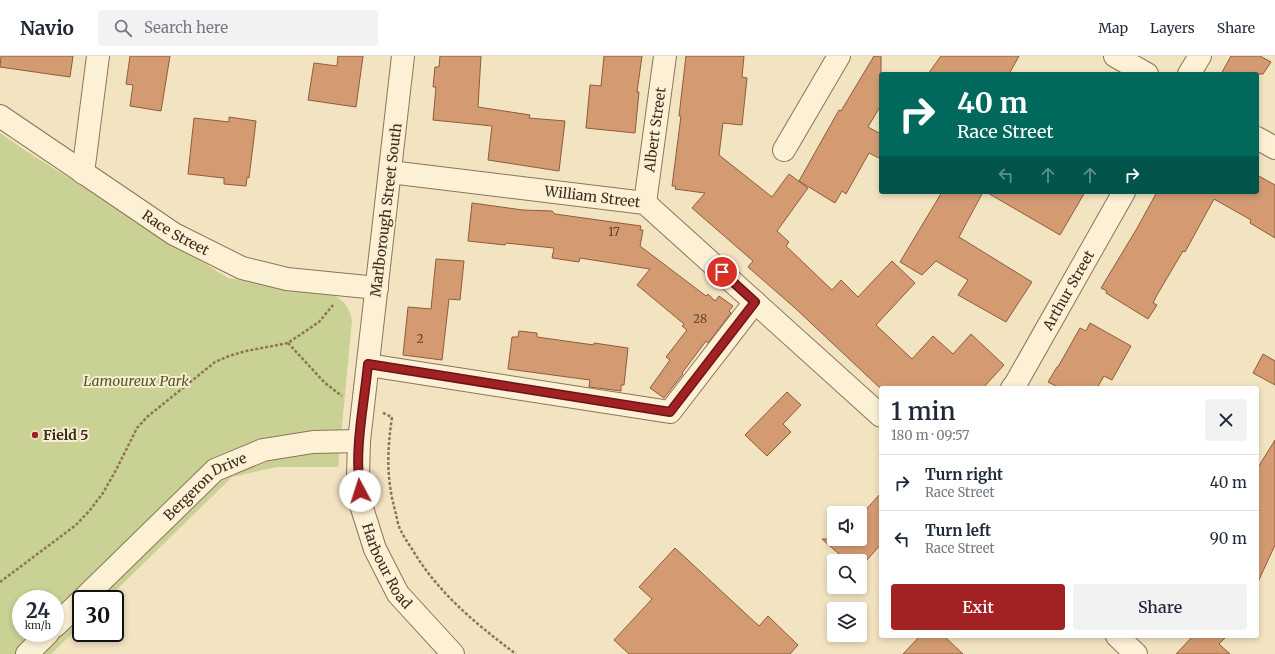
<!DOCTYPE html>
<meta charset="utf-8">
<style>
:root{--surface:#fff;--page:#f2f2f3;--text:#1f2937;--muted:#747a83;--line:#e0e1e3;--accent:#a22122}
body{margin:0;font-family:Merriweather,serif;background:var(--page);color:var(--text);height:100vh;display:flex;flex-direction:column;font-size:15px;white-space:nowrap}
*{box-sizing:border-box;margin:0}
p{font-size:13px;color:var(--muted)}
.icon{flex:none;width:22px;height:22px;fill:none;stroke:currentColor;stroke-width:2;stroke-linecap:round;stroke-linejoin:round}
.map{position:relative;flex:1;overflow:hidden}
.panel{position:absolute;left:879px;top:330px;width:380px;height:252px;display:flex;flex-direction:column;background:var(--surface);border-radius:4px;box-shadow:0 2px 6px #0003}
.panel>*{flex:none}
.guide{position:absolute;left:879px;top:16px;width:380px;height:122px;border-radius:4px;box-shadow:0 2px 6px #0003;background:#00695c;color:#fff;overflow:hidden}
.tools{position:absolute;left:827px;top:450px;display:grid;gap:8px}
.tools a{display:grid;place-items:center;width:40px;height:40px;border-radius:4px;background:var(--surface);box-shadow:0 2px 6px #0003;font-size:20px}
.speed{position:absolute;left:12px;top:534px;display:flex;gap:8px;font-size:20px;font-weight:700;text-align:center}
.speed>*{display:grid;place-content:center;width:52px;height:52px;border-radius:50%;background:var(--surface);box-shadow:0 2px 6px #0003;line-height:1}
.speed small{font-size:10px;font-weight:400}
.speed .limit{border:2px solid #111;border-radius:6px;background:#fff;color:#111}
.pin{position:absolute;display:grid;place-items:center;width:34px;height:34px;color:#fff;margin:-17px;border:2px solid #fff;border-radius:50%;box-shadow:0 1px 4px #0007}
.me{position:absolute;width:44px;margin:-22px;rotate:355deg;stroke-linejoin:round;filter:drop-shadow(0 0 3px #0008)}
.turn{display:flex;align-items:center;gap:14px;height:84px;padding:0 12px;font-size:18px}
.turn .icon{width:52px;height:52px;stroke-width:2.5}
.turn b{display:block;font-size:28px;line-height:34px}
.lanes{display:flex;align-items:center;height:38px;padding:0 12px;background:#0003;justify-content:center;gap:20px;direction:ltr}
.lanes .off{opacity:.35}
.round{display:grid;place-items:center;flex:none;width:42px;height:42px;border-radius:4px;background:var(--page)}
.headline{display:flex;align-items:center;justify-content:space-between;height:68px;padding:0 12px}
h1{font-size:24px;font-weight:600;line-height:30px}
.action{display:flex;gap:8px;margin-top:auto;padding:8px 12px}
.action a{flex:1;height:46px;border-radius:4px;background:var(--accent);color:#fff;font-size:16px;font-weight:600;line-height:46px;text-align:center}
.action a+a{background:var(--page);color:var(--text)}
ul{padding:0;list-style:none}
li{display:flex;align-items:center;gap:12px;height:56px;padding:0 12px;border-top:1px solid var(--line)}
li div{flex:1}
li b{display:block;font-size:15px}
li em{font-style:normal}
header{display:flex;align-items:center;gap:24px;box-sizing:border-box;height:56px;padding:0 20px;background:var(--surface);border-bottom:1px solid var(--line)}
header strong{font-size:19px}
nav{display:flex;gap:22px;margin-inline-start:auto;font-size:14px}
.search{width:280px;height:36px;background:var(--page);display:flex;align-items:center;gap:10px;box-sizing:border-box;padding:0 14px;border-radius:4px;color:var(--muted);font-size:15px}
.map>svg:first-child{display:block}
</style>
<header>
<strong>Navio</strong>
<div class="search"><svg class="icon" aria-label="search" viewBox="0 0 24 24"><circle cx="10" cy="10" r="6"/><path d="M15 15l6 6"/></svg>Search here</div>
<nav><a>Map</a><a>Layers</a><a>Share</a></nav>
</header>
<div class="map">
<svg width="1275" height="598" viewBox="0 0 1275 598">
<rect width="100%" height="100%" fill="#f2e3c1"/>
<path fill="#cad194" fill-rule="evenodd" d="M0 77 26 95 228 222 333 239C344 245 350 251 352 265L338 411H277L232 421 107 543H81V569L51 598H0ZM21 543H55V577H21Z"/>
<g fill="#d49b73" stroke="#8f5c3a">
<path d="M1 0H73L70 21 0 11Z"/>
<path d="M130 0H170L161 55 130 50 133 29 126 28Z"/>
<path d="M338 0H363L356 51 308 44 314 7 337 10Z"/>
<path d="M440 0H481L478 51 530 59 529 62 565 65 559 115 488 104 492 70 433 64 436 31H433L435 11H439Z"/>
<path d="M604 0H642L637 36H639L635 77 586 72 590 29 601 30Z"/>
<path d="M686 0H744L742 21 747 22 742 69 723 67 719 99 772 141 789 118 808 132 777 175 789 186 786 190 832 234 841 224 858 241 892 205 915 227 876 269 912 303 933 280 953 298 971 278 1004 309 983 332H880L795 252 748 211 753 205 692 152 705 137 675 133 676 130H672L681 60H679Z"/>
<path d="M874 0H881V49L868 71 881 78V103L869 97 846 138 842 135 835 147 799 125 839 54 841 55Z"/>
<path d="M941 0H1019L1009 18H928Z"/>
<path d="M1231 0H1260L1271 6 1263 18H1221Z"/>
<path d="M229 61 256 65 249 122 247 121 246 130 224 128V122L188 118 194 62 229 66Z"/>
<path d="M1257 119 1275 129V182L1250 167 1251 164 1214 143 1185 196 1183 195 1157 239 1153 247 1157 249 1148 263 1106 237 1107 235 1101 232 1136 174 1157 136H1257Z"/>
<path d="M942 136H983L959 181 1032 226 1006 266 958 239 968 224 936 205 922 219 900 206Z"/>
<path d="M986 136H1085L1060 179Z"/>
<path d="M472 147 523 154 552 155 555 158 641 170 640 174H643L640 190 706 240 708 238 715 245 719 240 733 250 729 255 731 257 708 287 706 285 682 317 683 318 664 342 650 332 670 304 666 301 687 274 682 270 684 268 637 229 650 213 580 202 579 206 552 202 554 192 506 187 505 189 468 185Z"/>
<path d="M436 203 464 205 460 244 449 243 442 304 403 299 408 251 431 253Z"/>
<path d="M1090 267 1131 290 1112 324 1104 320 1097 332H1060L1048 326 1057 311H1058L1080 272 1086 275Z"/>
<path d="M519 275 537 277V281L594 289V287L628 292 624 329H621V335L590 331H589L590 324 508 313 512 281H518Z"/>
<path d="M1263 298 1275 305V329L1253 317Z"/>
<path d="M787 336 801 349 783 368 791 376 767 400 745 379Z"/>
<path d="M1275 384V489L1257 528V413Z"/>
<path d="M881 437V488L860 512V505H847L822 483H860V460Z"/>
<path d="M675 492 759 570 768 560 798 589 790 598H629L614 584 652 543 639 531Z"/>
<path d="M920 580H944L963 598H903Z"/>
<path d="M1193 580H1227L1219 588 1230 598H1176Z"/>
</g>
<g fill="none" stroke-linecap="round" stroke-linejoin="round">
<g stroke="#8e7457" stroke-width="24">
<g id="street">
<path id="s1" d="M403 0 359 385 358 421 361 449 375 493 398 538 453 598"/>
<path d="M1115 0 1147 18"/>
<path d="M1189 18 1200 0"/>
<path id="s2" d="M0 60 174 178 242 212 287 223 377 232"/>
<path d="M1257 82 1275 92"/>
<path d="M784 94 839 0"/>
<path id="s3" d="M390 116 645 147 881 360"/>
<path d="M83 117 98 0"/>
<path id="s4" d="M645 147 665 0"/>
<path d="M368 309 670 356 755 246"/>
<path id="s5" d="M1012 332 1016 327 1124 136"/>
<path id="s6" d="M83 543 215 414 263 394 313 386 359 385"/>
<path d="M55 570 81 545"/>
<path d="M1117 580 1136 598"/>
<path d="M27 598 48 577"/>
</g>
</g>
<g stroke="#8e7457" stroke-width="2.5" stroke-dasharray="3 2" stroke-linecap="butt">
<path d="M288 287 325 327 342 340"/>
<path d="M383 357 392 361C387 396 386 423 396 458 397 463 398 470 401 475 404 481 408 487 412 493 438 537 476 568 516 598"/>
<path d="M0 526 76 469 90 454 103 437 116 414 137 372 147 361 215 306 229 300 246 295 288 287 319 266 333 249"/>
</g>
<use href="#street" stroke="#fcf0d5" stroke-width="22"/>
</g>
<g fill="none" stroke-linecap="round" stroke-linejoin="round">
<g stroke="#691516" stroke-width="10">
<path id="route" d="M360 435C354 393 364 350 368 308L670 356 755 246 722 216"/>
</g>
<use href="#route" stroke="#a22122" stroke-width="7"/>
</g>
<circle fill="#a22122" stroke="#f9edd2" stroke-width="1.5" cx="35" cy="379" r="4"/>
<g text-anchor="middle" stroke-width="4" stroke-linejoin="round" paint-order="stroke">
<g font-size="12" fill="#624832">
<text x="614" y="180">17</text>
<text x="700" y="267">28</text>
<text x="420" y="287">2</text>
</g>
<g font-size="14" fill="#3c2c1c" stroke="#f9edd2">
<text dy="5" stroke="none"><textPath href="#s4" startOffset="74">Albert Street</textPath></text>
<text dy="5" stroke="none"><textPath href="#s3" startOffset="204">William Street</textPath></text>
<text transform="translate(386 154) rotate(-83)" y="5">Marlborough Street South</text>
<text dy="5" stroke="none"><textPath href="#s2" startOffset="211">Race Street</textPath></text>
<text dy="5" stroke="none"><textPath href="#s5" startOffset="113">Arthur Street</textPath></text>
<text dy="5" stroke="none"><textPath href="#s6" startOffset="167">Bergeron Drive</textPath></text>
<text dy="5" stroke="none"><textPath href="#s1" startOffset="518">Harbour Road</textPath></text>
</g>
<g font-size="14" font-style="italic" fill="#4c5a21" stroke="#f9edd2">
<text x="136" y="330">Lamoureux Park</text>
</g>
<g font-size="14" font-weight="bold" fill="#3c2c1c" stroke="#f9edd2" text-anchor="start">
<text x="43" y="384">Field 5</text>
</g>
</g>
</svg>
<div class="tools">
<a><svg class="icon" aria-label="sound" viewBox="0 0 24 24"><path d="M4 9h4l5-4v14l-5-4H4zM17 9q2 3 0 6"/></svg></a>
<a><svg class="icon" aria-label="search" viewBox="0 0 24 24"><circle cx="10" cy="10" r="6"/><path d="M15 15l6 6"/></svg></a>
<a><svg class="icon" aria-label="layers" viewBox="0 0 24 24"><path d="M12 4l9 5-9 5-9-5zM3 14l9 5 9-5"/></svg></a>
</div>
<div class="speed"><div>24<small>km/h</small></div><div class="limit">30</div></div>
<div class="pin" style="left:722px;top:216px;background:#d93025"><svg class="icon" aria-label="arrive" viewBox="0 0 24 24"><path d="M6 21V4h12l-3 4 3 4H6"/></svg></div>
<svg class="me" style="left:360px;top:435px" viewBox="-20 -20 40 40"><circle r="19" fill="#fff"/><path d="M0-13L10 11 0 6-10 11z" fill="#a22122"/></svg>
<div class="guide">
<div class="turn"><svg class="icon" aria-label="right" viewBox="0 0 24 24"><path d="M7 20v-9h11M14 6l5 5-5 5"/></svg><div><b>40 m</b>Race Street</div></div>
<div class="lanes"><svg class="icon off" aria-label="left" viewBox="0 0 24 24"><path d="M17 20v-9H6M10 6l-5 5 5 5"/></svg><svg class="icon off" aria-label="ahead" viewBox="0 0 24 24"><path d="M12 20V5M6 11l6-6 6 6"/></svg><svg class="icon off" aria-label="ahead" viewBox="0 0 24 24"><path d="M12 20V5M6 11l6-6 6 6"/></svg><svg class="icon" aria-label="right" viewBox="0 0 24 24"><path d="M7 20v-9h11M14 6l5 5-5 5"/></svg></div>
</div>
<section class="panel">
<div class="headline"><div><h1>1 min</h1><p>180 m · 09:57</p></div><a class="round"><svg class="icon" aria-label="close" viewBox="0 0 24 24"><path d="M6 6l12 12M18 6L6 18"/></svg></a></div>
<ul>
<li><svg class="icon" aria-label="right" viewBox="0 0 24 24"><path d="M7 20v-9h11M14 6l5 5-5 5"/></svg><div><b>Turn right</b><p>Race Street</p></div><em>40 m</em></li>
<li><svg class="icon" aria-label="left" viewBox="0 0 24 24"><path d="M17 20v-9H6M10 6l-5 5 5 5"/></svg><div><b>Turn left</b><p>Race Street</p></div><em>90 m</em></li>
</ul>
<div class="action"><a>Exit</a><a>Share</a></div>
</section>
</div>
